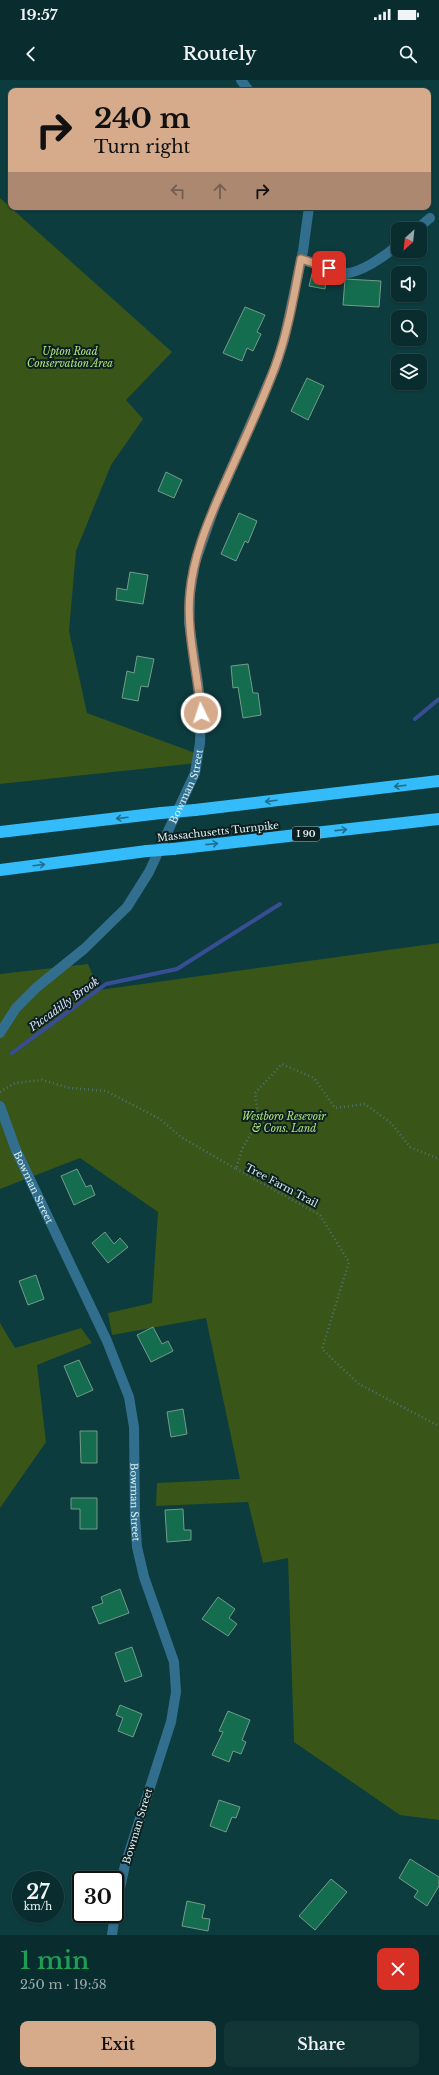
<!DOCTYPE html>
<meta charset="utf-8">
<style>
:root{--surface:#092d2e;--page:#123536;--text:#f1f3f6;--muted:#99a8aa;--line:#29494a;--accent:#d6ab8b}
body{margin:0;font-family:"Libre Baskerville",serif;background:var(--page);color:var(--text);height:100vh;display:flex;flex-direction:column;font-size:15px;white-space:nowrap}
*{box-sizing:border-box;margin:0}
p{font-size:13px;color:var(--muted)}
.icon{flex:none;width:22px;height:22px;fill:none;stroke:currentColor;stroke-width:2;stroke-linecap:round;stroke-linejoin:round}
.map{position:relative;height:1855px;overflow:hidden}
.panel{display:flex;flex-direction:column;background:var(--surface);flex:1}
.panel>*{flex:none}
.top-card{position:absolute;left:8px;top:8px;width:423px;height:122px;border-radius:8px;box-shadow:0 1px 3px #0004,0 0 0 1px var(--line);background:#d6ab8b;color:#111;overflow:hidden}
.needle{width:26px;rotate:207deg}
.tools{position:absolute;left:391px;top:142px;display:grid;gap:8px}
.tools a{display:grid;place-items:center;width:36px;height:36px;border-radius:8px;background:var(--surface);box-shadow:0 1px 3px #0004,0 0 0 1px var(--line);font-size:20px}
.speed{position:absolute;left:12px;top:1791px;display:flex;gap:8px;font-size:20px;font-weight:700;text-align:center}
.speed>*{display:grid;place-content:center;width:52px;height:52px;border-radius:50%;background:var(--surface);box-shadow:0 1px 3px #0004,0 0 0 1px var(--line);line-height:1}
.speed small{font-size:10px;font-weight:400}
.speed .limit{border:2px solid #111;border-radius:6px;background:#fff;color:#111}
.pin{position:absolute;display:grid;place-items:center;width:34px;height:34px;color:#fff;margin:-17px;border-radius:8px;box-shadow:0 2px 6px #0006}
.me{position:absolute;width:44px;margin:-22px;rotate:356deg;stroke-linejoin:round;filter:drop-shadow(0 0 3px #0008)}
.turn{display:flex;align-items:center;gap:14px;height:84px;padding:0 20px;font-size:18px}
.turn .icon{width:52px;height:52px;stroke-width:2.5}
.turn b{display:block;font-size:28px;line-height:34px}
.lanes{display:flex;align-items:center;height:38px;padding:0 20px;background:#0003;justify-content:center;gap:20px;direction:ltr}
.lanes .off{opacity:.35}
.round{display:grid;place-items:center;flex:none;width:42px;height:42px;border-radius:8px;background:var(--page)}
.summary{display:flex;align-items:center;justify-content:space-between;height:68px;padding:0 20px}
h1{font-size:24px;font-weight:600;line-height:30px;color:#1e9e55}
.cta{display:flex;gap:8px;margin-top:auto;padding:8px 20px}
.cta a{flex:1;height:46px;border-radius:8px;background:var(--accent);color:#111;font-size:16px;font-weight:600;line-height:46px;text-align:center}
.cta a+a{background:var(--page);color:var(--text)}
.status{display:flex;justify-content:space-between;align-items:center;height:28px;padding:0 20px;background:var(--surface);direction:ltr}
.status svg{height:11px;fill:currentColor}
header{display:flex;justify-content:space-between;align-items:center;height:52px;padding:0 20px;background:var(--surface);font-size:18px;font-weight:600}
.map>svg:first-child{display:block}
</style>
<div class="status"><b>19:57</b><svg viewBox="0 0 49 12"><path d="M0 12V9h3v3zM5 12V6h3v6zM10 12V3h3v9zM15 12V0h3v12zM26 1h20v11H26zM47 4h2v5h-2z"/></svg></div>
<header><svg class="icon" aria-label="back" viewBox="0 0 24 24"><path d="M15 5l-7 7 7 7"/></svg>Routely<svg class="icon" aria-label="search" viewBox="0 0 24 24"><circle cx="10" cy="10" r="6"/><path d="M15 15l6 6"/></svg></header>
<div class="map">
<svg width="439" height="1855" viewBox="0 0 439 1855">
<rect width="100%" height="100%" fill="#0c3c3e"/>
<g fill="#395517">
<path d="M0 118 172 272 126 320 143 339 111 385 76 471 69 551 87 633 195 673 197 683 0 704Z"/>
<path d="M439 863V1740L400 1735 294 1662 288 1478 263 1483 248 1422 156 1426 157 1403 240 1399 206 1238 112 1255 108 1233 152 1223 158 1132 80 1078 0 1109V894L88 884 99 910Z"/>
<path d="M0 1243 15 1268 81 1248 92 1263 37 1285 46 1362 0 1428Z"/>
</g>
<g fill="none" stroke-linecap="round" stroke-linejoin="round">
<g stroke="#374e94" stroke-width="4">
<path d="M415 639 439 619"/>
<path d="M12 973 106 904 177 889 280 824"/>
</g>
</g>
<g fill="#146d4f" stroke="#759b8a">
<path d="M313 190 327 196 325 209 309 206Z"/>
<path d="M345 199 381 201 379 227 343 225Z"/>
<path d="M245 227 265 235 257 252 261 254 253 271 247 268 242 281 223 273Z"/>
<path d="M307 298 324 306 308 340 291 331Z"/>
<path d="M166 392 182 400 174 418 158 411Z"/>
<path d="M239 433 257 441 248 463 245 461 236 481 221 474Z"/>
<path d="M130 492 148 495 143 524 116 520 117 508 127 510Z"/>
<path d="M137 576 154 579 148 607 141 606 138 621 122 618 127 591 134 593Z"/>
<path d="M248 584 253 613H258L261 635 243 638 238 607 233 608 231 586Z"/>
<path d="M77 1089 86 1107 91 1105 95 1115 74 1125 61 1096Z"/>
<path d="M105 1152 114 1164 120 1158 128 1167 108 1183 92 1163Z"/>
<path d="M36 1195 44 1219 28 1225 19 1201Z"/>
<path d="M153 1247 162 1264 168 1261 173 1271 151 1282 137 1255Z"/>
<path d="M79 1280 93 1310 77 1317 64 1286Z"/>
<path d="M183 1329 187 1354 171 1357 167 1332Z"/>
<path d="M80 1351H97V1383H81Z"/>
<path d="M71 1418H97V1449H80V1429H71Z"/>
<path d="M183 1429 184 1450H191V1460L167 1462 165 1430Z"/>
<path d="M120 1509 129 1533 99 1544 92 1527 103 1523 101 1517Z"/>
<path d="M218 1517 235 1529 229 1538 237 1544 228 1556 202 1539Z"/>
<path d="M132 1567 142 1596 125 1602 115 1573Z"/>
<path d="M120 1625 142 1634 133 1657 118 1651 123 1638 116 1635Z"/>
<path d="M228 1631 250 1640 242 1660 246 1662 241 1674 233 1671 229 1682 212 1675 223 1652 219 1651Z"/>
<path d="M219 1720 240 1727 236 1738 232 1737 226 1752 210 1746Z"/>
<path d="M410 1779 439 1797V1806L427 1826 414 1817 418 1811 399 1798Z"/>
<path d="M331 1799 347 1812 315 1850 299 1836Z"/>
<path d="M187 1821 205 1825 202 1838 210 1839 208 1851 182 1846Z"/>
</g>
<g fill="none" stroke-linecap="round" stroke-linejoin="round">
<g stroke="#4b7475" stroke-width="2.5" stroke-dasharray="1 3" stroke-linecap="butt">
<path d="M0 1012 15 1003 42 1000 70 1008 106 1011 160 1039 181 1057 236 1089 242 1069 259 1040 255 1013 282 984 314 998 335 1028 365 1024 391 1043 410 1067 439 1079"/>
<path d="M236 1089 320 1135 349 1182 322 1269 359 1304 439 1346"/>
</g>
<g stroke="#326f8e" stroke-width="10">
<path d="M241 0 249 11"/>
<path d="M417 149 430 138"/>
<path d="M301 179C314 183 329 191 343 193 359 195 386 175 398 165"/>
<path id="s1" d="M0 953 16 928 37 907 84 869 127 827 149 792 195 693 200 663 201 633 198 603 189 543 190 513 195 483 215 426 275 288 284 260 303 171 309 127"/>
<path id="s2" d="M0 1026 16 1070 107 1261 129 1317 134 1347 135 1437 137 1467 144 1497 174 1582 176 1612 171 1642 125 1785 115 1832"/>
<path d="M112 1855 115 1834"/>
</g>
<g stroke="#33bcf9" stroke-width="12">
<path d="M195 730 439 701"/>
<path d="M0 752 161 733"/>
<path d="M173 769 439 739"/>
<path d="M0 790 147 771"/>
</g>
<g stroke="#33bcf9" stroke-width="12">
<path d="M161 733 195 730"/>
<path d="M147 771 173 769"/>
</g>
</g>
<defs><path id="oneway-shaft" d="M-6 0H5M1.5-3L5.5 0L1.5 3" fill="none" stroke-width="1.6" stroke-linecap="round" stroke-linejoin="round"/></defs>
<g stroke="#206e8c">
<use href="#oneway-shaft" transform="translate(400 706) rotate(173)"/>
<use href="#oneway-shaft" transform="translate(271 721) rotate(173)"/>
<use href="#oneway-shaft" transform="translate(122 738) rotate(173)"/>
<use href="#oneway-shaft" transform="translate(341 750) rotate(-6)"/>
<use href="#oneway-shaft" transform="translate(212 764) rotate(-6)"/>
<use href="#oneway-shaft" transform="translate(39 785) rotate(-7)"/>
</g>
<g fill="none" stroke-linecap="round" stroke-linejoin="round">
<g stroke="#8b6f5a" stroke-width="10">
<path id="route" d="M201 633C198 594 186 552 190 513 193 478 207 444 221 412 239 371 259 330 275 287 288 252 294 215 301 179L329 188"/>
</g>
<use href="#route" stroke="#d6ab8b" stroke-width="7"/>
</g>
<g text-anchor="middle" stroke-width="4" stroke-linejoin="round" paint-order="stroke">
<rect fill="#0d1f20" stroke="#9cb1b2" stroke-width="1" x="292" y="747" width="28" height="14" rx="3"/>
<g font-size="9" font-weight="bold" fill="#d9f0f1">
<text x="306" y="757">I 90</text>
</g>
<g font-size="10" font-style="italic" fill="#b0e57a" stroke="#0d1f20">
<text x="70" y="275">Upton Road<tspan x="70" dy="12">Conservation Area</tspan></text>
<text x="284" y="1040">Westboro Resevoir<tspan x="284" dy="12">&amp; Cons. Land</tspan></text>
</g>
<g font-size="10" fill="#d9f0f1" stroke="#0d1f20">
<text dy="4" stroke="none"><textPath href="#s1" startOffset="315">Bowman Street</textPath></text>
<text transform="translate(218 751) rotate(-6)" y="4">Massachusetts Turnpike</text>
<text transform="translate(282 1105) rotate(28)" y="4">Tree Farm Trail</text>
<text dy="4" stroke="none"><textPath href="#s2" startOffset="88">Bowman Street</textPath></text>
<text dy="4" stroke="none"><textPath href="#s2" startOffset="424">Bowman Street</textPath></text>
<text transform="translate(137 1746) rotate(-73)" y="4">Bowman Street</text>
</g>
<g font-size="11" font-style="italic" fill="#d7e0f4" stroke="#0d1f20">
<text transform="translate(64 924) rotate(-36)" y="4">Piccadilly Brook</text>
</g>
</g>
</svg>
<div class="tools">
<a><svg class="needle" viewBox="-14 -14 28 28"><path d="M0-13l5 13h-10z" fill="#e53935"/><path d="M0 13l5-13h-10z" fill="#99a8aa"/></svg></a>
<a><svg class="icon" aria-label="sound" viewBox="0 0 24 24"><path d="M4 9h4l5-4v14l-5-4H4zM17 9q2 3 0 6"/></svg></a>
<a><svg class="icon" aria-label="search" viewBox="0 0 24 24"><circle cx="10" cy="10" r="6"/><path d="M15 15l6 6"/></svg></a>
<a><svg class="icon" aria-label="layers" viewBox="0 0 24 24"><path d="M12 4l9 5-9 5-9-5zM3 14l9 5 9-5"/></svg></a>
</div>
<div class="speed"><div>27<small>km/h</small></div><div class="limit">30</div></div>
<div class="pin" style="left:329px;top:188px;background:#d93025"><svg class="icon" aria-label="arrive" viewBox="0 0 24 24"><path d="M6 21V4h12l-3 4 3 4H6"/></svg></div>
<svg class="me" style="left:201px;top:633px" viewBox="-20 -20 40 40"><circle r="17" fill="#d6ab8b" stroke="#fff" stroke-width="3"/><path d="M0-11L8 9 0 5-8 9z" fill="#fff"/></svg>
<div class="top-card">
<div class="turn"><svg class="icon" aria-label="right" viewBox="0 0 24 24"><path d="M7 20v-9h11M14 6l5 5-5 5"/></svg><div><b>240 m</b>Turn right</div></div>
<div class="lanes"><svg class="icon off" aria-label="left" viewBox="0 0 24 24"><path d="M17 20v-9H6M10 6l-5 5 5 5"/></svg><svg class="icon off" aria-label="ahead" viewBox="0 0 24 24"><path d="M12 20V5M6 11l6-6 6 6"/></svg><svg class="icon" aria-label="right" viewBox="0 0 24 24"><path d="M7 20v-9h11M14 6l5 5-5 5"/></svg></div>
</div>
</div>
<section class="panel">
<div class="summary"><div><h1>1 min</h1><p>250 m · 19:58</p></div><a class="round" style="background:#d93025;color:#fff"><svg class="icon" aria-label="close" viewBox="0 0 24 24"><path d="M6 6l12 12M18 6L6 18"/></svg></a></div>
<div class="cta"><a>Exit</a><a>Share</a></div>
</section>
